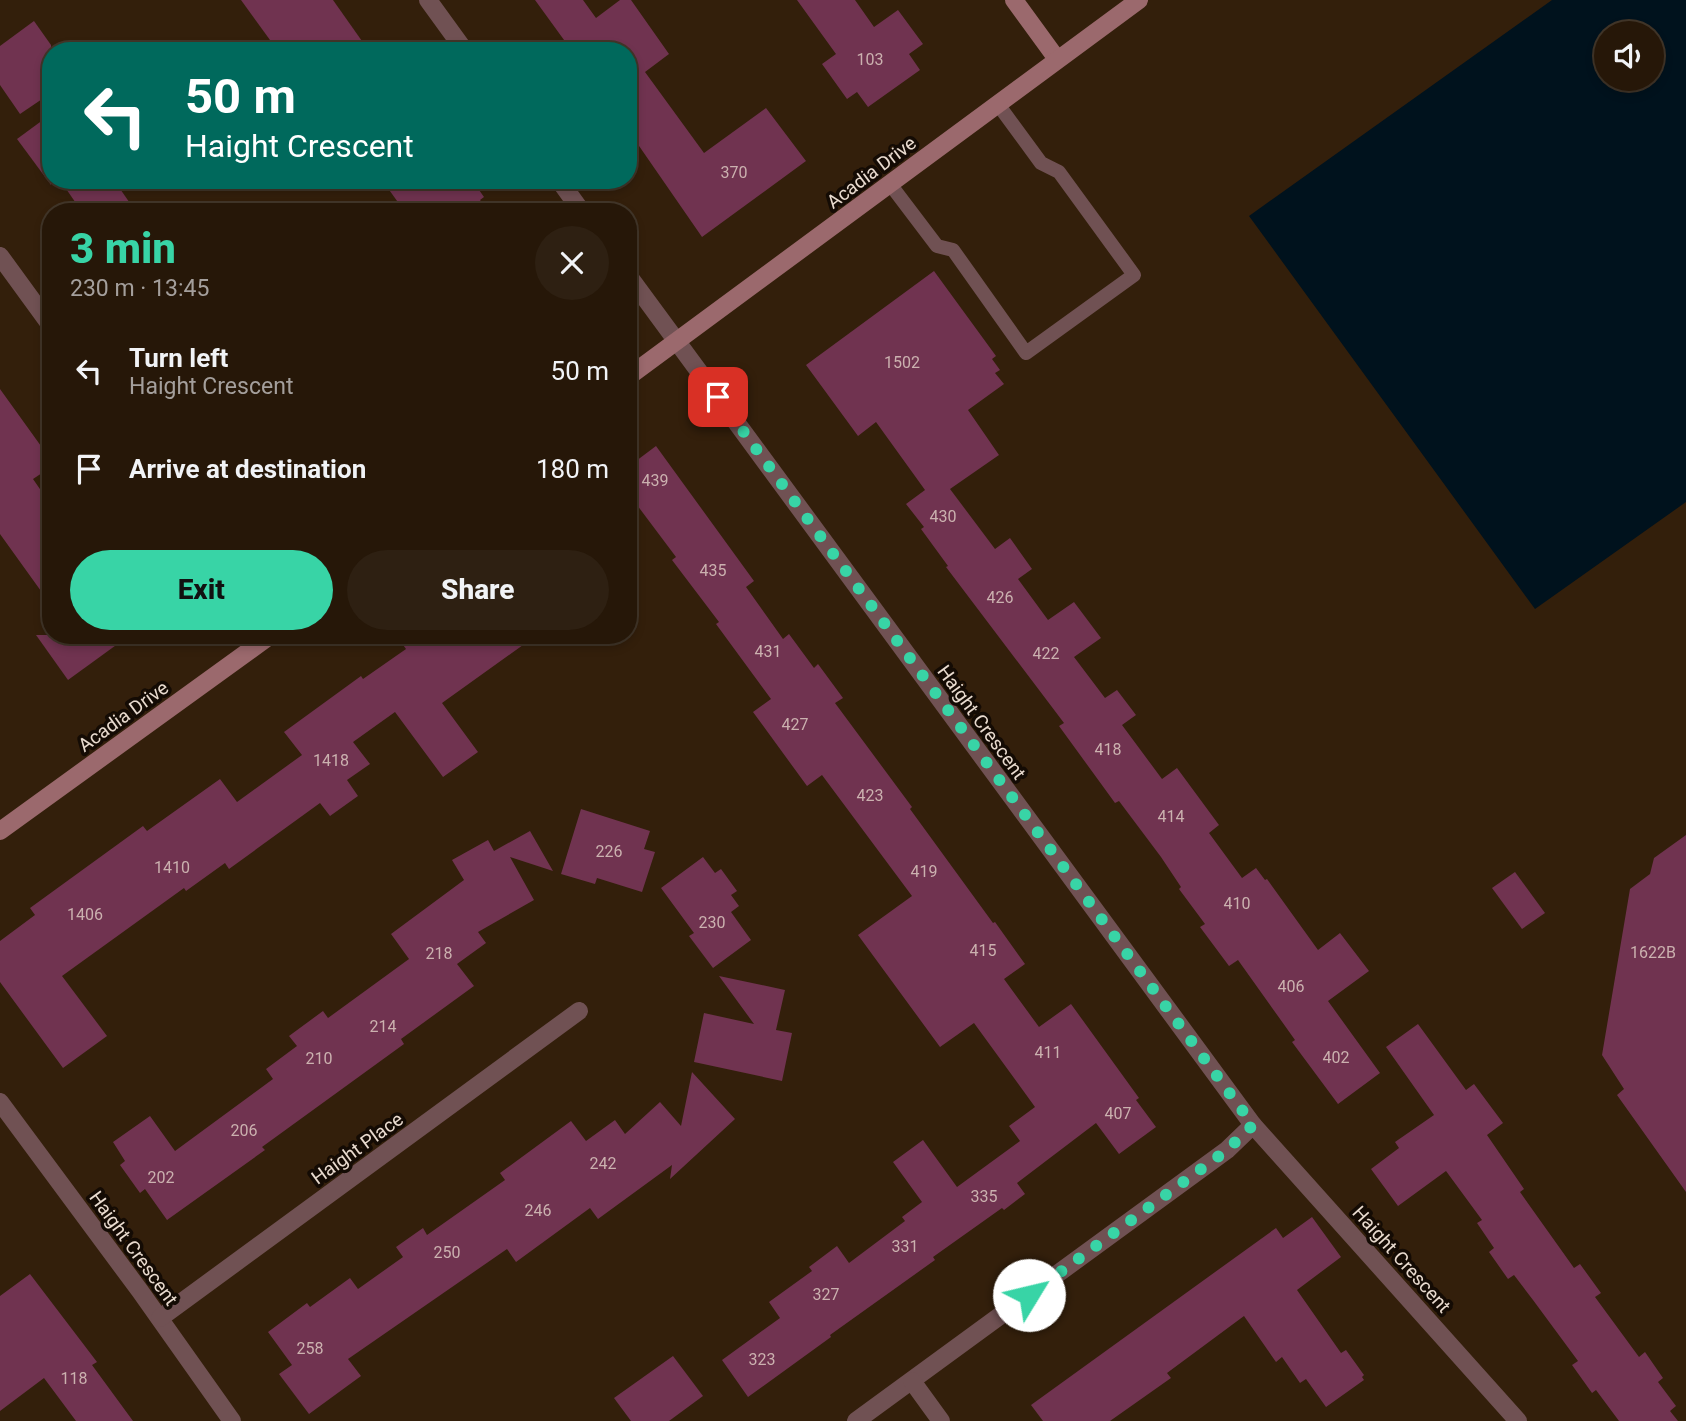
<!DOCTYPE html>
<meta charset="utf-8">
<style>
:root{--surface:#261708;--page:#2e2012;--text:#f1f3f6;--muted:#a49f9c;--line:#423629;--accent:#38d4a6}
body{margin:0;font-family:Roboto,sans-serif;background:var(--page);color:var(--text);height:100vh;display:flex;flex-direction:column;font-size:26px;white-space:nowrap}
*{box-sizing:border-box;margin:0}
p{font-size:23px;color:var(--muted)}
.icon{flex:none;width:38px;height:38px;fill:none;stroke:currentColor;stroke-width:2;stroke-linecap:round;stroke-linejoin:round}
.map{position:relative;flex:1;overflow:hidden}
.drawer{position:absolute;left:42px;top:203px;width:595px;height:441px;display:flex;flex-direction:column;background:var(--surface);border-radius:28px;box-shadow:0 4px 10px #0003,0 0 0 2px var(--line)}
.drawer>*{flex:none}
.top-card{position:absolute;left:42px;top:42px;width:595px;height:147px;border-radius:28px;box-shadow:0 4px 10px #0003,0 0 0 2px var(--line);background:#00695c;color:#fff;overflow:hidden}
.tools{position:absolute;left:1594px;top:21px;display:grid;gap:14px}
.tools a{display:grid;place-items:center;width:70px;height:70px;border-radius:50%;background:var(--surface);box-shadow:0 4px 10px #0003,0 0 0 2px var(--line);font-size:35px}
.pin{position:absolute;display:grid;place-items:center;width:60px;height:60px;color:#fff;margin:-30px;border-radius:14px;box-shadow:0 4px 10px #0006}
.me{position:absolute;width:77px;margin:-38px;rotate:54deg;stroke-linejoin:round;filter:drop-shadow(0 0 5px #0008)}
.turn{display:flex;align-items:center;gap:24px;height:147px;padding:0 28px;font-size:32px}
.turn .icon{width:91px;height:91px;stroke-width:2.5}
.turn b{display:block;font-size:49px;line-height:60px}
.round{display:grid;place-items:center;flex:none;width:74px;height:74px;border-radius:37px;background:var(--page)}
.overview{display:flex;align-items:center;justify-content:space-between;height:119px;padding:0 28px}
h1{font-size:42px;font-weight:800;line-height:52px;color:var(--accent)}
.action{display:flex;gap:14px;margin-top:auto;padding:14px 28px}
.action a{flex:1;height:80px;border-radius:42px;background:var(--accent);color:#111;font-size:28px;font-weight:800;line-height:80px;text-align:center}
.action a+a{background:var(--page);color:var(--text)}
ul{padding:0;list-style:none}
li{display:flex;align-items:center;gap:21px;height:98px;padding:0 28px}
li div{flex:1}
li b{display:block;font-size:26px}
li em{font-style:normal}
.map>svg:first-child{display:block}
</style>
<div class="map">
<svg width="1686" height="1421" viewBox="0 0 1686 1421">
<rect width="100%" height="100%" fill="#331f0b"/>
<path fill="#00121d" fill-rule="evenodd" d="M1552 0H1686V502L1535 609 1249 216ZM1606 33H1652V79H1606Z"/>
<g fill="#703350">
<path d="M241 0H333L369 51H278Z"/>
<path d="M535 0H583L596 18 620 0H631L669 54 645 72 704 153 766 108 806 161 702 237 628 130V51H572Z"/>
<path d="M797 0H855L874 27 898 10 923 44 909 54 920 70 868 107 857 92 847 99 822 64 836 54Z"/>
<path d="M34 21 51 45V93L20 114 0 85V46Z"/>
<path d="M51 114V185L17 139Z"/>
<path d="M60 180H114L136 212H82Z"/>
<path d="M382 180H472L484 197 480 200 489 212H405Z"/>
<path d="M934 271 996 356 992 359 1000 370 995 373 1004 384 968 410 999 455 950 489 995 549 1010 538 1032 569 1018 579 1048 620 1074 602 1101 638 1074 657 1105 698 1117 690 1136 715 1122 725 1162 779 1177 768 1219 825 1209 833 1242 878 1256 868 1265 880 1267 879 1318 950 1340 933 1369 971 1328 1001 1380 1073 1338 1104 1292 1042 1295 1040 1238 960 1229 966 1200 927 1205 924 1179 889 1181 887 1161 857 1119 801 1115 803 1059 726 1064 723 946 567 948 566 921 529 924 527 906 504 925 490 876 422 858 436 806 365Z"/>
<path d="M0 389 51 460V467L33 479 51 505V605L0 534Z"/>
<path d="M656 446 754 581 746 587 783 639 789 634 814 668 818 664 843 698 835 703 912 807 910 809 993 923 995 922 1025 964 1004 979 1039 1027 1071 1004 1139 1098 1136 1100 1156 1127 1119 1154 1096 1123 1017 1183 1025 1194 1004 1210 1002 1208 933 1257 935 1260 830 1335 831 1337 748 1397 722 1360 780 1318 769 1302 812 1271 809 1267 837 1246 849 1263 905 1221 902 1217 922 1202 893 1162 923 1140 957 1187 1020 1141 1009 1126 1035 1107 974 1023 940 1047 858 935 912 896 822 775 807 786 753 712 771 699 716 624 719 622 672 560 676 557 628 493V467Z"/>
<path d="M36 635H130L68 680Z"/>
<path d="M396 635H537L442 703 478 752 443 777 395 712 353 742 370 764 347 780 358 796 330 816 320 803 229 869 225 863 186 891 184 888 62 976 107 1036 63 1068 0 982V941L35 915 30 908 143 826 147 831 220 779 237 802 302 755 284 732 361 676 363 679 406 649Z"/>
<path d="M581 809 650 831 644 849 655 852 642 892 597 878 595 884 561 874Z"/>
<path d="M530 831 553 871 510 857 534 900 478 932 486 943 457 964 474 986 401 1039 404 1044 262 1147 265 1150 167 1220 145 1189 140 1193 120 1165 125 1161 113 1142 150 1116 175 1151 273 1079 266 1069 297 1046 289 1036 323 1011 328 1018 409 959 391 934 464 880 452 860 488 840 494 851Z"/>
<path d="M1686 835V1192L1617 1095 1624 1089 1602 1055 1630 889 1650 874 1654 858Z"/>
<path d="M703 857 715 873 721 869 737 891 731 895 739 906 731 912 751 940 713 968 689 936 694 933 661 888Z"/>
<path d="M1515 872 1545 913 1522 929 1492 888Z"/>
<path d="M719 976 785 990 776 1030 792 1033 782 1081 694 1062 704 1013 754 1024Z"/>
<path d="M1418 1024 1466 1090 1474 1084 1503 1123 1487 1135 1524 1189 1520 1192 1574 1268 1580 1264 1601 1293 1595 1297 1639 1357 1645 1352 1663 1378 1658 1382 1676 1406 1670 1411 1678 1421H1619L1596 1390 1592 1393 1572 1365 1578 1361 1533 1300 1514 1275 1508 1279 1489 1252 1494 1248 1477 1223 1482 1220 1446 1171 1398 1206 1371 1169 1399 1148 1395 1142 1434 1115 1386 1047Z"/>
<path d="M692 1072 735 1119 670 1179 672 1165 598 1219 590 1208 516 1262 507 1249 348 1359 361 1376 309 1414 279 1374 292 1365 268 1332 307 1303 310 1307 350 1278 358 1289 403 1257 396 1247 423 1228 427 1235 505 1180 500 1173 571 1121 586 1141 615 1120 625 1134 660 1102 681 1126Z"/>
<path d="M1312 1217 1341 1257 1297 1290 1341 1353 1346 1350 1364 1375 1362 1377 1364 1380 1326 1407 1306 1379 1300 1383 1282 1357 1276 1362 1244 1316 1167 1373 1171 1378 1110 1421H1043L1031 1405 1276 1228 1283 1238Z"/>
<path d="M30 1274 97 1362 92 1365 133 1421H76L44 1378 0 1411V1296Z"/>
<path d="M673 1356 703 1396 669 1421H631L614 1398Z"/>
</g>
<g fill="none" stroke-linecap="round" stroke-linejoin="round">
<path stroke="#705153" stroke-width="14" d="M890 184 937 246 953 250 1026 353 1134 275 1059 172 1041 163 997 103"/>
<g stroke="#705153" stroke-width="18">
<path d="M428 0 465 51"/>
<path d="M559 180 582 212"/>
<path d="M0 256 51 326"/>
<path d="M628 275 1253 1125 1227 1150 856 1421"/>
<path d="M0 1102 140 1291 232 1421"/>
<path d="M1253 1125 1518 1421"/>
<path d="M160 1318 579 1011"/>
<path d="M912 1381 941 1421"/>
</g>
<g stroke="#9b696d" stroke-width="18">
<path d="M1014 0 1057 59"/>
<path d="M628 377 1139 0"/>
<path d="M0 831 271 635"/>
</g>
</g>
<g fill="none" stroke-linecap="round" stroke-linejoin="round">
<path stroke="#38d4a6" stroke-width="12" stroke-dasharray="0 21.6" d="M718 397 1253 1125 1227 1150 1029 1295"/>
</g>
<g text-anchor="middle" stroke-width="7" stroke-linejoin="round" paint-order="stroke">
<g font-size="16" fill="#cbb1af">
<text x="870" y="65">103</text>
<text x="734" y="178">370</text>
<text x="902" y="368">1502</text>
<text x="655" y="486">439</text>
<text x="943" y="522">430</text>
<text x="713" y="576">435</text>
<text x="1000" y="603">426</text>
<text x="768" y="657">431</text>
<text x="1046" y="659">422</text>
<text x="795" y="730">427</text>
<text x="1108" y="755">418</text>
<text x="331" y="766">1418</text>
<text x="870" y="801">423</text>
<text x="1171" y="822">414</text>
<text x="609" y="857">226</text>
<text x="172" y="873">1410</text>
<text x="924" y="877">419</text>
<text x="1237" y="909">410</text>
<text x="85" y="920">1406</text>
<text x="712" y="928">230</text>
<text x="983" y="956">415</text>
<text x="1653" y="958">1622B</text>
<text x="439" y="959">218</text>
<text x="1291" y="992">406</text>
<text x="383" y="1032">214</text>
<text x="1048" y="1058">411</text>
<text x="1336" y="1063">402</text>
<text x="319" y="1064">210</text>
<text x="1118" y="1119">407</text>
<text x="244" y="1136">206</text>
<text x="603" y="1169">242</text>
<text x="161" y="1183">202</text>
<text x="984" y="1202">335</text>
<text x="538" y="1216">246</text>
<text x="905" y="1252">331</text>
<text x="447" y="1258">250</text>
<text x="826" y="1300">327</text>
<text x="310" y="1354">258</text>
<text x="762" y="1365">323</text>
<text x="74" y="1384">118</text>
</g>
<g font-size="19" fill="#e9dbcf" stroke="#140b04">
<text transform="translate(871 172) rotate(-37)" y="7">Acadia Drive</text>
<text transform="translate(123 716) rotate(-36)" y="7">Acadia Drive</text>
<text transform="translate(982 722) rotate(54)" y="7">Haight Crescent</text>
<text transform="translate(357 1148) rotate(-36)" y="7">Haight Place</text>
<text transform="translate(134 1248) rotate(54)" y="7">Haight Crescent</text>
<text transform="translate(1402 1259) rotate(48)" y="7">Haight Crescent</text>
</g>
</g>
</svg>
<div class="tools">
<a><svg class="icon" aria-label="sound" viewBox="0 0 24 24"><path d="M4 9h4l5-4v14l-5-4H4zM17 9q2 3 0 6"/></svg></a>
</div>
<div class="pin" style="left:718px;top:397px;background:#d93025"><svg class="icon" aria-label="arrive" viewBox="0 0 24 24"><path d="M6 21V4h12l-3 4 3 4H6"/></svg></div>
<svg class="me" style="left:1029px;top:1295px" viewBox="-20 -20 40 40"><circle r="19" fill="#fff"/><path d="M0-13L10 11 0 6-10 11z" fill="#38d4a6"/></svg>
<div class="top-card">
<div class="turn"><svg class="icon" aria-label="left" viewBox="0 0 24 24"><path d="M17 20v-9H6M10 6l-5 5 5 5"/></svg><div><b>50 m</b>Haight Crescent</div></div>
</div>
<section class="drawer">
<div class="overview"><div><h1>3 min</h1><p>230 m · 13:45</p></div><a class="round"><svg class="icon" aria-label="close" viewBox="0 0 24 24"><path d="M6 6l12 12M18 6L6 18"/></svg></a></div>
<ul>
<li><svg class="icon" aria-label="left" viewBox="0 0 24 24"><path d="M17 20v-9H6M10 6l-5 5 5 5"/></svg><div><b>Turn left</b><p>Haight Crescent</p></div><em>50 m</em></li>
<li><svg class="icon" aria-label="arrive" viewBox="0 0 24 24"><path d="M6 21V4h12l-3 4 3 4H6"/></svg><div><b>Arrive at destination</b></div><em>180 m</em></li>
</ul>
<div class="action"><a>Exit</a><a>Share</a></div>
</section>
</div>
